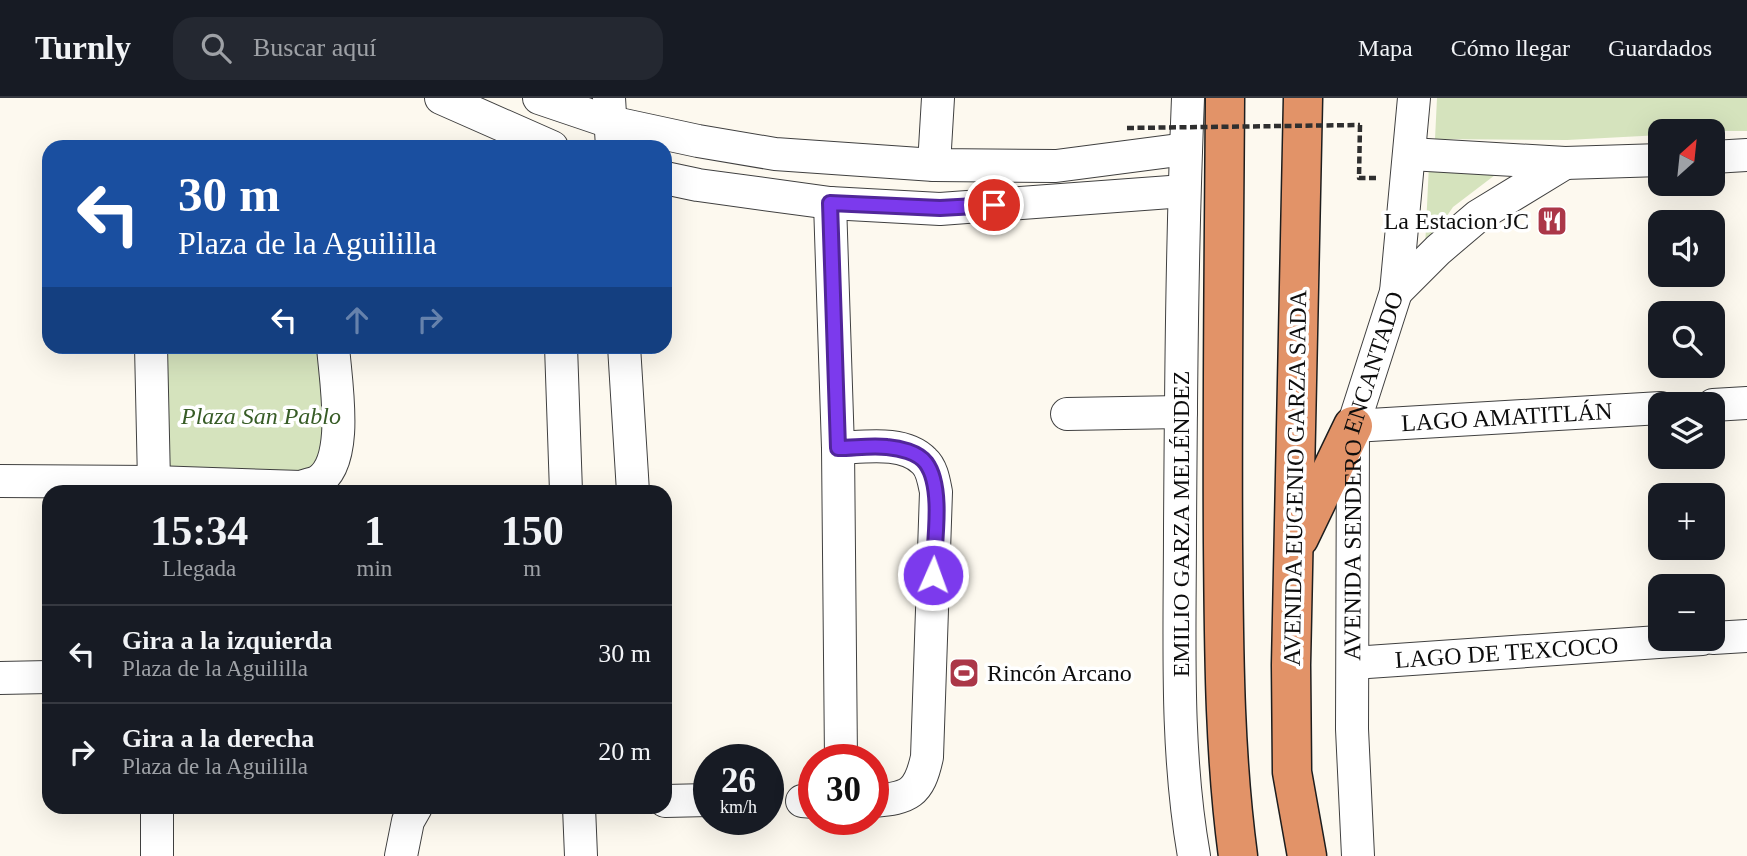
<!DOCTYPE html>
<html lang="es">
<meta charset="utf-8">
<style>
:root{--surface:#171b24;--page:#242831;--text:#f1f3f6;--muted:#9ea1a6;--line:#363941}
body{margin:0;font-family:Georgia,serif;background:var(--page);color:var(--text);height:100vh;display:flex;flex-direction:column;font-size:26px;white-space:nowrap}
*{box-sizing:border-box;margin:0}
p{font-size:23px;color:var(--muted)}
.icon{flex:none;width:38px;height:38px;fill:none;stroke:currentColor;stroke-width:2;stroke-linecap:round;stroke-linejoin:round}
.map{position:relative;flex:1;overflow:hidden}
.side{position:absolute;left:42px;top:387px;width:630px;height:329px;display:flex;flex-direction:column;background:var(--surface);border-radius:21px;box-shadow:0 7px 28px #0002}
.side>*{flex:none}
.hud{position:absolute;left:42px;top:42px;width:630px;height:214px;border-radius:21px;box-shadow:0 7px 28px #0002;background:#1a4fa0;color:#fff;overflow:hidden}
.needle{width:46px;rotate:27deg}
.controls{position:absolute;left:1648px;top:21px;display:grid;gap:14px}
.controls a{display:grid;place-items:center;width:77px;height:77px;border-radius:14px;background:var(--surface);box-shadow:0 7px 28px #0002;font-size:35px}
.speed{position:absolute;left:693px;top:646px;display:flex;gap:14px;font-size:35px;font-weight:700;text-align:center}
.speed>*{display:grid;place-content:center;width:91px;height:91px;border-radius:50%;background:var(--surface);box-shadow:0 7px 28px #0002;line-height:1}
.speed small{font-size:18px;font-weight:400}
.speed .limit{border:10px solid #d22;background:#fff;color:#111}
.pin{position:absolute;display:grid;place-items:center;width:60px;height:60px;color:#fff;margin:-30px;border:4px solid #fff;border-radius:50%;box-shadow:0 2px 7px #0007}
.me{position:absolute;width:77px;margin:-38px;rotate:2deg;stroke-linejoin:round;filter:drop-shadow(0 0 5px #0008)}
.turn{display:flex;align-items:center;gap:24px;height:147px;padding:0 21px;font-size:32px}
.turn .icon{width:91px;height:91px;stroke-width:2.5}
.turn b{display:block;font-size:49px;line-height:60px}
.lanes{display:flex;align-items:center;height:66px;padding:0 21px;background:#0003;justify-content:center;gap:35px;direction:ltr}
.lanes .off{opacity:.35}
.eta{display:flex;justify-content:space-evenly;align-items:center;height:119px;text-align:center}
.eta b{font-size:42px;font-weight:700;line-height:49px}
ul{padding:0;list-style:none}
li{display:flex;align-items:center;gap:21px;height:98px;padding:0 21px;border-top:2px solid var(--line)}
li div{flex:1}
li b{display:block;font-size:26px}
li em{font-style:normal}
header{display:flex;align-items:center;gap:42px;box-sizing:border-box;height:98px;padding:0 35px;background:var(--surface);border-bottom:2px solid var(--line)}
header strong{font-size:33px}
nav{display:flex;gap:38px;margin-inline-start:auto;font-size:24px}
.search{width:490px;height:63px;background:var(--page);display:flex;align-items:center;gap:18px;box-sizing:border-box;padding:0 24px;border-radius:21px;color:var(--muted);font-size:26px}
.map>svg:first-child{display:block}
</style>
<header>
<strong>Turnly</strong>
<div class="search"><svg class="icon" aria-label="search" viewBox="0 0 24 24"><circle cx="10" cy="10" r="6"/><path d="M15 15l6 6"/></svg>Buscar aquí</div>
<nav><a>Mapa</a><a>Cómo llegar</a><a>Guardados</a></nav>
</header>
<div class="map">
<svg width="1747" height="758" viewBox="0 0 1747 758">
<rect width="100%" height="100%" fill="#fdf9ef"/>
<g fill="#d5e3bd">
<path d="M1437 0H1747V33H1661V37L1567 42 1435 41Z"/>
<path d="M1429 66 1495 77 1453 109 1425 150Z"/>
<path d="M151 249H321L338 323 301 389 154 383Z"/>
</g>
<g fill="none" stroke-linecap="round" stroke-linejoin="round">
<g stroke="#404040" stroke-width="34">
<g id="minor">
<path d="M441 0 552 49"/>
<path d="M539 0 610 24 698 43 775 56 934 67 1056 68 1186 51"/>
<path d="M609 0 612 49"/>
<path d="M1188 0C1182 143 1181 286 1180 430 1180 539 1175 650 1194 758"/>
<path d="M1410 56 1565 65 1661 62"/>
<path d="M1713 59 1747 57"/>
<path d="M934 67 938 0"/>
<path d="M665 80 698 87 830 105 940 111 1184 93"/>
<path d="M830 105 838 350 841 662"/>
<path d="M1396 194 1438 152 1478 118 1565 65"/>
<path d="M151 248 154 384"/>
<path d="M561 248 566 394"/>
<path d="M624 248 633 394"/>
<path d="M1713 307 1747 305"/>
<path d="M1067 316 1181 314"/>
<path id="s1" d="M1353 328 1661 310"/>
<path d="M838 350C864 349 904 342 924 363 932 370 934 384 936 394L927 659C919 696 909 700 873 703"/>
<path d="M0 383 154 384 301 389C306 387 312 386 317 384 351 365 335 281 333 248"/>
<path d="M1713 540 1747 538"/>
<path id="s2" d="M1353 565 1702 541"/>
<path d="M0 580 49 579"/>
<path d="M665 703 709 702"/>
<path d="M802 703 814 704"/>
<path d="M157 709V758"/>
<path d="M579 709 581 758"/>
<path d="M401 758 408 723 416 709"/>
<path id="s3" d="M1358 758 1352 631 1353 328 1396 194 1414 0"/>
</g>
</g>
<g stroke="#1e1e1e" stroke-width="41">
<g id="highway">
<path d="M1225 0C1224 149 1222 297 1223 446 1224 550 1224 654 1238 758"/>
<path d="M1303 0 1291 567 1292 674 1307 758"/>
<path d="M1299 440 1353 328"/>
</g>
</g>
<path stroke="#2f2f2f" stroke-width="4.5" stroke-dasharray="7 3.5" stroke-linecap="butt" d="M1360 27 1359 80H1379"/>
<use href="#minor" stroke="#fff" stroke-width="32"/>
<use href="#highway" stroke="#e29368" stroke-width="38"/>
<path stroke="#2f2f2f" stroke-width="4.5" stroke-dasharray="7 3.5" stroke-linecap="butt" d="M1127 30 1360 27"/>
</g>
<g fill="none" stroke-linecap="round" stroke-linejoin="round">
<g stroke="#51269a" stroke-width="18">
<path id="route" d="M933 477C934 447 944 389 926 365 918 354 899 350 887 349 871 347 854 350 838 350L830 105 940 110 994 107"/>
</g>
<use href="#route" stroke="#7c3aed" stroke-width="12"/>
</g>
<defs>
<g id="restaurant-square" transform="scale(1.575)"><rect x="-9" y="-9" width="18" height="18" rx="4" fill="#ab3748" stroke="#fff"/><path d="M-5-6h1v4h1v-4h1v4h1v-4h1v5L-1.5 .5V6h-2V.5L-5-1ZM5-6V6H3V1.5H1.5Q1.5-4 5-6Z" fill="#fff"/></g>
<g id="stadium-square" transform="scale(1.575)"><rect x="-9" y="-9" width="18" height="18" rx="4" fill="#ab3748" stroke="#fff"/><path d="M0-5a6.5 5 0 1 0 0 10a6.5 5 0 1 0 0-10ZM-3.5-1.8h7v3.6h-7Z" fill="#fff"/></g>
</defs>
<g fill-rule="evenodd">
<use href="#restaurant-square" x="1552" y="123"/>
<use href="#stadium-square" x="964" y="575"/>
</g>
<g text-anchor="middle" stroke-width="7" stroke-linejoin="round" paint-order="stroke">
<g font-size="24" fill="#0d0d0d" stroke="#fff" text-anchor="end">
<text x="1529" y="131">La Estacion JC</text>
<text x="987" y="583" text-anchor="start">Rincón Arcano</text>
</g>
<g font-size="24" font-style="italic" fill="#375c26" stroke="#fff">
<text x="261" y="326">Plaza San Pablo</text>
</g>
<g font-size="24" fill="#0d0d0d" stroke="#fff">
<text dy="8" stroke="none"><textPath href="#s1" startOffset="154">LAGO AMATITLÁN</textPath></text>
<text dy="8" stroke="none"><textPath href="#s3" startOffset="383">AVENIDA SENDERO ENCANTADO</textPath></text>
<text transform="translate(1295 380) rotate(-89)" y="8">AVENIDA EUGENIO GARZA SADA</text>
<text transform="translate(1181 426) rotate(-90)" y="8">EMILIO GARZA MELÉNDEZ</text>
<text dy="8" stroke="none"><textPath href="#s2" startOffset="154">LAGO DE TEXCOCO</textPath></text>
</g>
</g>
</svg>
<div class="controls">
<a><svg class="needle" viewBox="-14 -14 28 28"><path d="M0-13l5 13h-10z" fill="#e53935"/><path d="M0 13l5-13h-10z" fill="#9ea1a6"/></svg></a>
<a><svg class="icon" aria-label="sound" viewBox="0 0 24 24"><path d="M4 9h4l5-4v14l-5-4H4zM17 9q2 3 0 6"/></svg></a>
<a><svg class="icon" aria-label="search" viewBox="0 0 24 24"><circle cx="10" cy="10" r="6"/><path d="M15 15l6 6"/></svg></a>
<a><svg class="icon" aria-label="layers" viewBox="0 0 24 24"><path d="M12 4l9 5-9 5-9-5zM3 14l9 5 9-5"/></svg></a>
<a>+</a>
<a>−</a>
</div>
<div class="speed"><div>26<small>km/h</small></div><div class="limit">30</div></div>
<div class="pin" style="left:994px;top:107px;background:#d93025"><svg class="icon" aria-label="arrive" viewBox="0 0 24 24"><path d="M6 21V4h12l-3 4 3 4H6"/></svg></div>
<svg class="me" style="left:933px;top:477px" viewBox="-20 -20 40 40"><circle r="17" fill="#7c3aed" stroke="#fff" stroke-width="3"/><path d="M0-11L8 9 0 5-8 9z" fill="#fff"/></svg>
<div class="hud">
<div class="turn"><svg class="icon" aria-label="left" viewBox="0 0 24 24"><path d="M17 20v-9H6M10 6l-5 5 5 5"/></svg><div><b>30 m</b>Plaza de la Aguililla</div></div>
<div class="lanes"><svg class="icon" aria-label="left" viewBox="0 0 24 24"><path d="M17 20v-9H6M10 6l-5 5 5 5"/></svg><svg class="icon off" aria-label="ahead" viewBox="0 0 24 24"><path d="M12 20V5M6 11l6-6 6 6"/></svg><svg class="icon off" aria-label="right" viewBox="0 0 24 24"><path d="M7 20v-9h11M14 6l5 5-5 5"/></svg></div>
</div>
<section class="side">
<div class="eta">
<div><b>15:34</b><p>Llegada</p></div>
<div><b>1</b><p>min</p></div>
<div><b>150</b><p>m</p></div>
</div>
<ul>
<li><svg class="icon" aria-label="left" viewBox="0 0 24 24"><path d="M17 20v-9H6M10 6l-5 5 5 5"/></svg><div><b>Gira a la izquierda</b><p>Plaza de la Aguililla</p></div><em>30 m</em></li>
<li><svg class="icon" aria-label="right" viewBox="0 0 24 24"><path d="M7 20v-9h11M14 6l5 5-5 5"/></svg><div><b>Gira a la derecha</b><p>Plaza de la Aguililla</p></div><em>20 m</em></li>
</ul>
</section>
</div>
